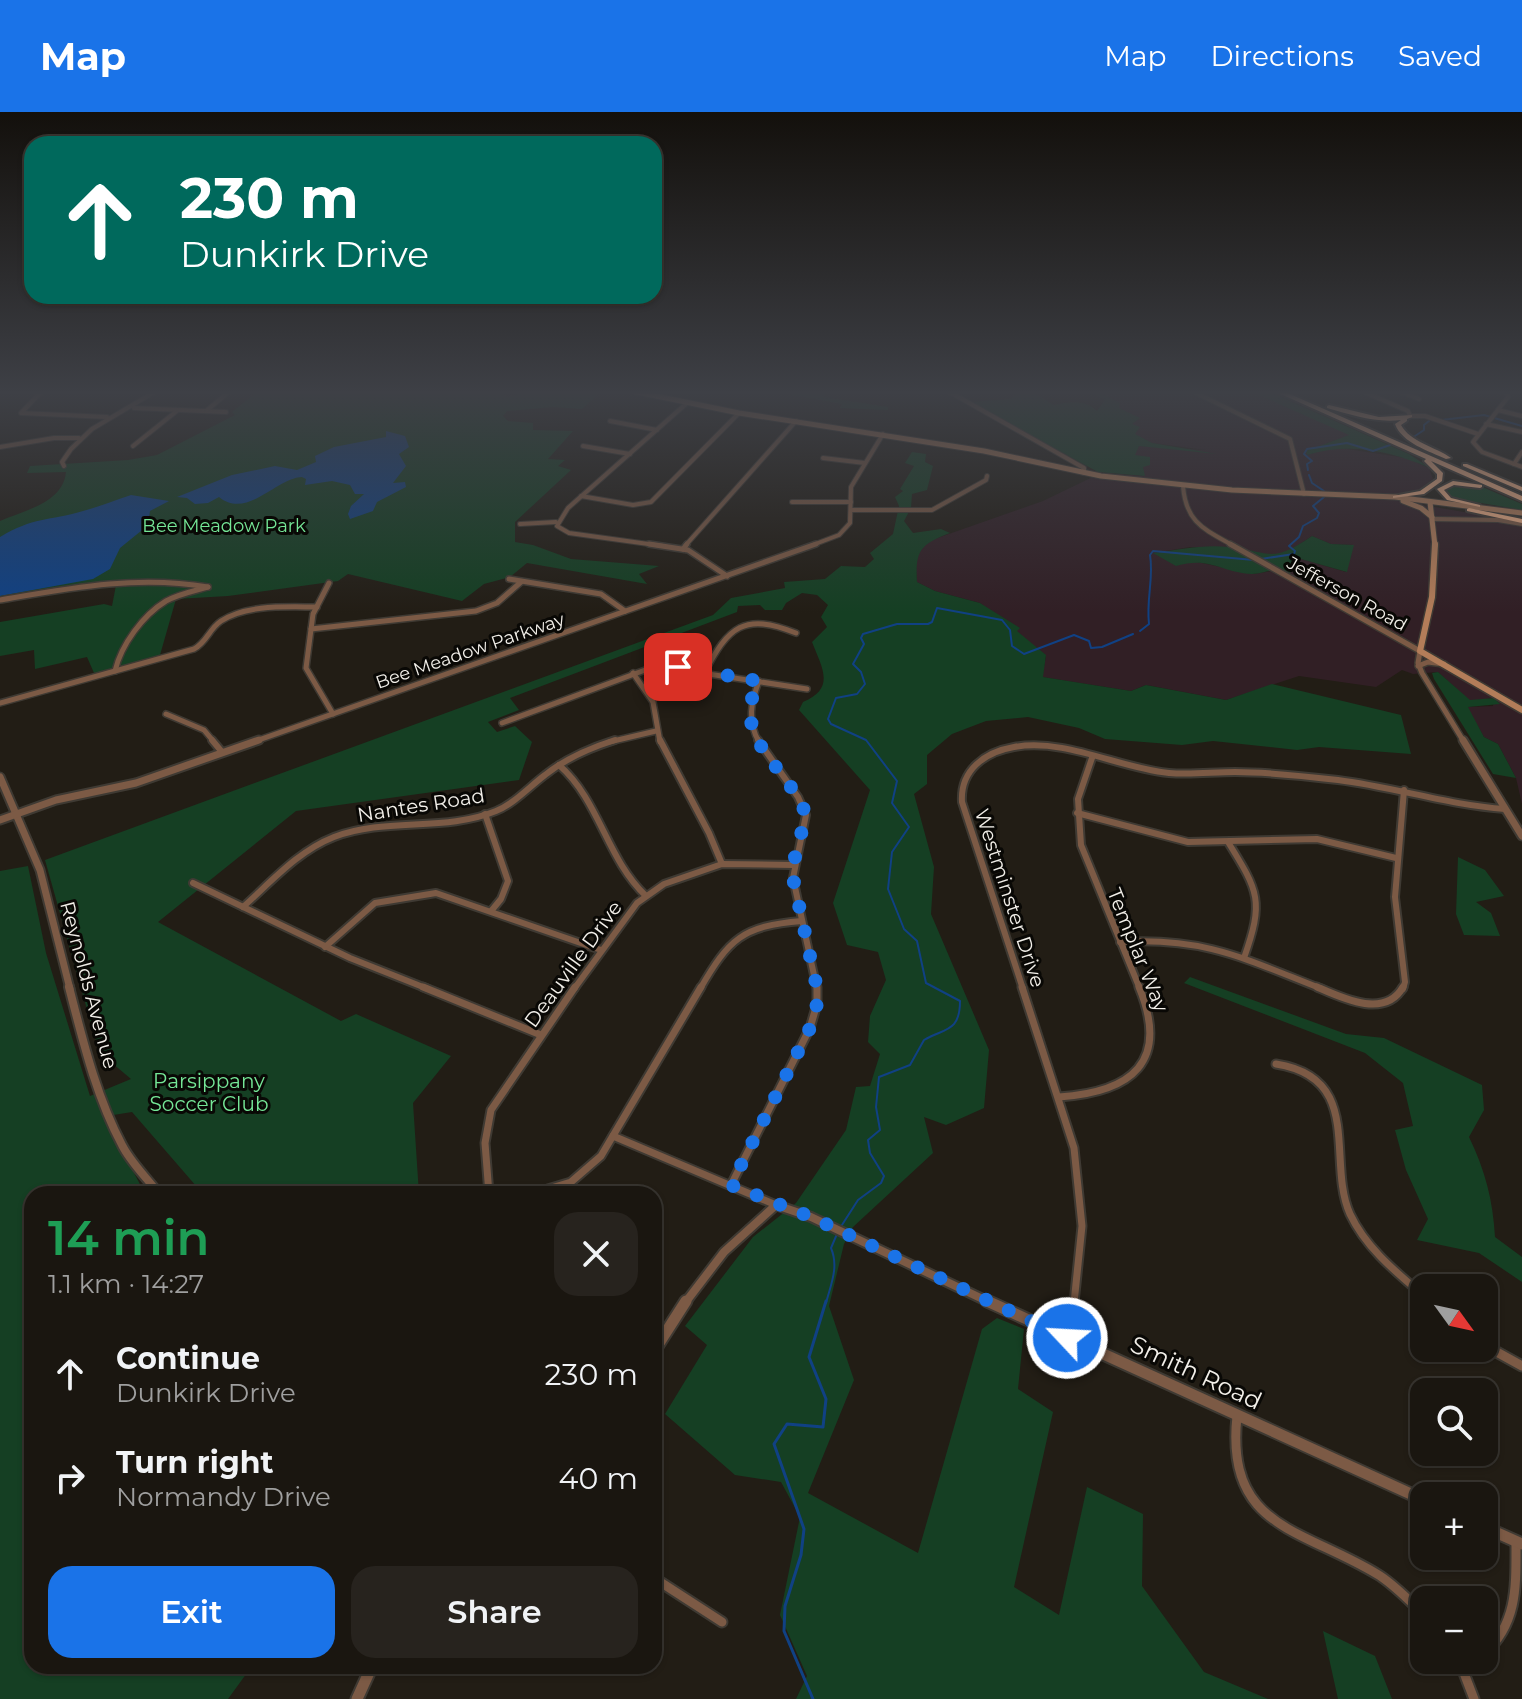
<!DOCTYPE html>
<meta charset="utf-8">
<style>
:root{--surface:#1a1610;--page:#27231e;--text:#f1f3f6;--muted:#9f9f9f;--line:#383530;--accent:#1a73e8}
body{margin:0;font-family:Montserrat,sans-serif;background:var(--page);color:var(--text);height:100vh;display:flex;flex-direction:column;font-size:30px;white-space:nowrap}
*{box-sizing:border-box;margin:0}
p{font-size:26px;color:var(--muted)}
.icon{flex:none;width:44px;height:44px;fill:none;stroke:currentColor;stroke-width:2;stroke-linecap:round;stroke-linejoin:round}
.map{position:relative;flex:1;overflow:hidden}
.panel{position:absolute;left:24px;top:1074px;width:638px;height:488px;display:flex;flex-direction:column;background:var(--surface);border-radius:24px;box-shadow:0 2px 6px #0004,0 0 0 2px var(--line)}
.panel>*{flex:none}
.hud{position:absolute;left:24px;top:24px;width:638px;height:168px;border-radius:24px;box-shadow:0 2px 6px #0004,0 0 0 2px var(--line);background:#00695c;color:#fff;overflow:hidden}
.needle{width:52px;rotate:123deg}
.tools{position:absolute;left:1410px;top:1162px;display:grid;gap:16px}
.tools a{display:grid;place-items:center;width:88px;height:88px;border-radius:16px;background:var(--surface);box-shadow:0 2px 6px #0004,0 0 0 2px var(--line);font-size:40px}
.pin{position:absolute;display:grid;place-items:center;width:68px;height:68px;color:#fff;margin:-34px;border-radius:16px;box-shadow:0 4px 12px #0006}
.me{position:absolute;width:88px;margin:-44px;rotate:295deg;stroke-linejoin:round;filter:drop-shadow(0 0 6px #0008)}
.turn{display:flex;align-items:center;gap:28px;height:168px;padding:0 24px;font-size:36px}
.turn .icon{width:104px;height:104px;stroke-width:2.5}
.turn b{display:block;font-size:56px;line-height:68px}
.round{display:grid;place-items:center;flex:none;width:84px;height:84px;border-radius:24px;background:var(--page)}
.overview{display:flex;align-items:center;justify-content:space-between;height:136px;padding:0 24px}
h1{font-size:48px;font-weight:600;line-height:60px;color:#1e9e55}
.action{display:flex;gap:16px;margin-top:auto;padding:16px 24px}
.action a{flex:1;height:92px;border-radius:24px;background:var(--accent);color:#fff;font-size:32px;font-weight:600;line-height:92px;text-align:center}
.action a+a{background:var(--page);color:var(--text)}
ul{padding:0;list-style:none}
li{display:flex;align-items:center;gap:24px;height:104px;padding:0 24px}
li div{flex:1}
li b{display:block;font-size:30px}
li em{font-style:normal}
header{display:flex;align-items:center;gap:48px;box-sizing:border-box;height:112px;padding:0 40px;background:var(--accent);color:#fff}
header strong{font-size:38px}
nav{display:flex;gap:44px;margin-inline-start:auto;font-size:28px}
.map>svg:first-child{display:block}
</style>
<header>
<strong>Map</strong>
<nav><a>Map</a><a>Directions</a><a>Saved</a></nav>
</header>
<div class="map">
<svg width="1522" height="1587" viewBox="0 0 1522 1587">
<rect width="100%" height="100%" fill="#221d15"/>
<path fill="#311f25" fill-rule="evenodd" d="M1097 279H1250L1351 323 1327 331 1307 343 1334 335 1406 346 1429 356 1433 367 1419 378 1423 393 1522 410V692L1516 666 1498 632 1484 625 1467 595 1493 594 1494 586 1470 589 1438 560 1413 562 1402 558 1376 575 1299 564 1226 588 1146 573 1131 579 1042 565 1046 544 980 491 935 479 917 470 915 448 926 430 1043 389 1101 361 1144 364 1134 343 1139 334 1206 338 1152 331 1134 322 1131 312 1139 307 1118 296 1119 291ZM1312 424 1331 432 1353 433 1346 460 1301 447 1283 457 1254 462 1154 441 1190 435H1229L1269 444 1288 440Z"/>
<g fill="#153f23">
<path d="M258 279H499L507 285 529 279H602L582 297 553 295 507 299 503 304 508 309 533 311V318L573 319 548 347 565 348 558 354 571 358 515 410V430L533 433 571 447 659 454 639 462 647 472 527 451 510 465 484 472 462 489 348 462 338 469 228 484 176 487 160 543 99 560 94 561 87 545 35 557 34 538 0 544V510L104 492 112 494 117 468 0 487V409C25 398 63 391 66 360L27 361 30 354 128 348 157 343 235 303 232 300Z"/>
<path d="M771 279H827L824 285 888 295V298L840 296 842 292Z"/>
<path d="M1021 279H1031L1054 293C1070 290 1084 287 1097 299L1105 288 1089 279H1097L1120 291 1119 296 1140 306 1132 312 1140 315 1135 322 1152 331 1217 342 1139 334 1135 343 1150 345V353L1143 355 1145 364 1098 360 970 290 1010 287Z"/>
<path d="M1250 279H1267L1409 342 1430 356C1390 339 1349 330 1307 343L1306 339 1349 323Z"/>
<path d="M912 340 926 342 925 350 933 354 927 378 912 382 911 396 904 409 913 421 941 417 950 421C921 432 915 438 917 470L935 479 980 491 1020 516 1017 519 1046 543 1043 565 1131 579 1146 573 1226 588 1272 572 1401 603 1411 642 1319 635 1297 638 1213 629 1182 633 1105 627 1079 616 1028 605 986 609 952 622 927 643V672L914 682 934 755 931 802 989 938 984 996 946 1013 924 1005 933 1041 853 1115 844 1132 829 1194 854 1268 808 1381 918 1441 982 1217 997 1206 1024 1217 1018 1277 1053 1300 1014 1475 1059 1503 1087 1375 1143 1402 1142 1474 1204 1560 1268 1587H796L807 1564 780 1503 800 1405 781 1370 735 1363 665 1302 707 1233 685 1214 753 1125 796 1091 846 1018 856 975 870 974 880 942 868 930 870 904 886 868 878 840 847 833 833 791 870 678 799 598 803 590C836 576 822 556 812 530L827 515 821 505 828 493 817 483 802 481 786 491 782 498H765L760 493 738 494 737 500 510 586 519 598 488 610 497 620 515 614 532 630 519 668 296 699 158 810 341 909 356 902 451 944 413 991 419 1082H203L132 1000 107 1004 102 999 145 1082H32V1554H252L228 1587H0V759L28 754 46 841 90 984 131 967 99 940 45 748 713 503 731 486 785 476 784 470 825 467 841 454 865 455 874 447 870 441 893 422 899 394 895 385 903 379 900 377 914 354 905 351Z"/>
<path d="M1457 372 1480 374 1522 392V398L1452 386 1444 377Z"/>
<path d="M1312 424 1331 432 1354 433 1347 460 1301 447 1290 461C1276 453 1266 462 1252 462 1221 461 1211 444 1176 454L1153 441C1178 438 1203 432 1229 435 1272 440 1271 452 1312 424Z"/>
<path d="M1438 560 1470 588 1494 586 1500 592 1468 595 1484 625 1498 632 1516 666 1493 662 1434 567 1432 561Z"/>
<path d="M1458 745 1485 758 1504 784 1476 790 1491 801 1500 824 1464 823 1456 802Z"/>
<path d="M1190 865 1346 922 1384 926 1482 973 1484 998 1469 1025C1485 1058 1493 1088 1495 1125L1522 1145V1170L1479 1141 1417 1128 1428 1107 1406 1058 1395 1018 1413 1014 1403 971 1365 941 1184 871Z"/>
<path d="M1323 1519 1375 1544 1392 1587H1338Z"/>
</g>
<g fill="#104184">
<path d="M386 319 405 324 409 335 399 342 406 354 393 371 405 370 406 375 377 390 373 399 350 407 348 402 351 394 364 382H355L350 373 332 369 305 373 306 367 302 365C276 366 247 408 219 385L208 391 195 392 187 386 177 385 232 363 275 354 297 358 316 350 315 344 334 335 386 325Z"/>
<path d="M131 383 169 389 150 399 149 406 152 410 120 436 110 457 93 467 0 484V425C33 405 49 409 83 399 99 395 115 388 131 383Z"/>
</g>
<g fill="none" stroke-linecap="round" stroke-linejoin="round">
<g stroke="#104184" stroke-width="2">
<path d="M1441 308 1484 303 1522 314"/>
<path d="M1412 326 1424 318V313L1429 309"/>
<path d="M1308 358 1307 352 1312 349 1304 342 1307 337 1347 331 1373 339 1390 333"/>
<path d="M1309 363 1312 371 1324 379"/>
<path d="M1261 447 1294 442 1295 439 1289 434 1299 425 1303 414 1317 406 1319 401 1313 394 1324 385"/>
<path d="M1140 519 1149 512C1146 487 1154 466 1150 443L1153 439 1254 448"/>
<path d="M840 1116 858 1088 881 1071 884 1064 870 1041 868 1028 880 1018 876 995 879 965 910 953 924 928C945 916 960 920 960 889L926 871 917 829 904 817 888 777 892 740 909 715 892 691 897 669 866 628 831 612 828 607 836 586 857 582 865 572 861 560 853 552 864 532 861 526 863 522 897 512H928L932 510 937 496 1002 508 1010 518 1012 534 1024 542 1074 523 1089 529 1091 536 1102 535 1133 522"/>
<path d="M826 1191C831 1172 839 1155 831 1136L837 1122"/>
</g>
<path stroke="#104184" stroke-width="3" d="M813 1587 784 1519 785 1494 801 1443 804 1417 774 1332 787 1312 823 1315 826 1287 809 1245 826 1189"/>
<g stroke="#3f3a33" stroke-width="6">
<g id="minor-far4">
<path d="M42 279 21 301 107 305"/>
<path d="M1192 279 1290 327 1304 382"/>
<path d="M1399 279 1419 287"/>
<path d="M1497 279 1508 281"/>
<path d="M134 296 226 300"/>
<path d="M1498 298 1522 304"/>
<path d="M206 299 230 279"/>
<path d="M610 309 657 318"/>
<path d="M1486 312 1522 320"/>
<path d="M133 334 178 298"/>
<path d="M583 334 630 342"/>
<path d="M0 335 54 326H79"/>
<path d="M823 346 865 351"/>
<path d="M1514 352 1522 340"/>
<path d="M64 354 62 350 71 337 92 317 156 279"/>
<path d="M581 384 633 393 651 390 739 301"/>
<path d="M792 390H851"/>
<path d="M851 398H932L986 368 987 364"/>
<path d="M1432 407 1498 408 1522 412"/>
<path d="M520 412 556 410"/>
<path d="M663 434 569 421 557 414 568 396 687 291"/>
<path d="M685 434 796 309"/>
</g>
</g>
<g stroke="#3f3a33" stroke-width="8">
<g id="minor-far3">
<path d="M649 432 688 438 727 464"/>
<path d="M683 437 687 432"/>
<path d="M509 467 601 482 625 499"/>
<path d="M329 471 313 502 306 556 333 602"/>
<path d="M0 488C70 476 137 463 208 475"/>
<path d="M311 517 476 499 497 491 521 470"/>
<path d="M115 559C121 533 143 503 166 489 179 482 194 479 208 475"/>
<path d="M705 560C728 515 744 500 796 521"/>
<path d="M633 561 653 590 660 630"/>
<path d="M0 591 194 537C207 530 209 517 221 509 247 492 287 495 317 495"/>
<path d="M166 602 204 618 214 630"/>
<path d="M502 611 656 554 807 577"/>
<path d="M609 630 656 619"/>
<path d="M759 630C747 609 751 590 759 569"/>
</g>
</g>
<g stroke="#3f3a33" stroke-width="10">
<g id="minor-far2">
<path d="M212 628 222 640"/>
<path d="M660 628 709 721 722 752"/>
<path d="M758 628 798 685 806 703 793 766 817 877"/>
<path d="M1092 646 1078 687 1081 733 1140 877"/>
<path d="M559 653C600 689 606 746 646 784"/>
<path d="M1077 701 1188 730 1317 727 1396 746"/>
<path d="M485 702 508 769 501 787 492 798"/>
<path d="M1228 730C1259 780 1264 789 1244 846"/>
<path d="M193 771 350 846 428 877"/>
<path d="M243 795C271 770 298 739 334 725 386 705 445 720 496 699 515 691 529 675 545 663 566 646 590 636 615 628"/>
<path d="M1120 830C1205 825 1245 847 1322 877"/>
<path d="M325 835 375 791 436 781 601 838"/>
<path d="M574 877 637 791 664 772 722 752 793 753"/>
<path d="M700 877C729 827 742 814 802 809"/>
<path d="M1023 877 962 690C960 658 985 640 1014 635 1066 626 1118 656 1169 661 1191 663 1213 660 1235 660 1270 660 1304 664 1338 668 1394 675 1448 693 1505 697"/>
<path d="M1403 877 1405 870 1395 785 1404 678"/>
</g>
</g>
<g stroke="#3f3a33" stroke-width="11">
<g id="minor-far1">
<path d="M423 875 541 923"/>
<path d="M1022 875 1074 1036 1082 1114 1074 1191"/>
<path d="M1317 875C1342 886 1385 907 1403 875"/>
<path d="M1276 952C1365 966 1326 1049 1350 1102 1366 1136 1396 1160 1424 1184"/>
<path d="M1059 985C1132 980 1170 950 1139 875"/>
<path d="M613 1024 776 1093"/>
<path d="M731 1073 810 916 817 892V875"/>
<path d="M489 1082 485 1031 491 998 575 875"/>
<path d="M531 1082 571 1070 601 1044 701 875"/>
</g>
</g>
<g stroke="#3f3a33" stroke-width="13">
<g id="minor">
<path d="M1068 1224 1074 1189"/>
<path d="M1484 1233 1522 1254"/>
<path d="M1237 1304C1225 1416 1301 1416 1377 1462 1394 1472 1409 1489 1424 1502"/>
<path d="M654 1466 722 1510"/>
<path d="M1484 1542C1518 1511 1516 1474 1516 1430"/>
<path d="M1459 1548 1474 1587"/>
</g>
</g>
<g stroke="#3f3a33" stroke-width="6">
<g id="tertiary-far4">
<path d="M948 279 1084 356V361"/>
<path d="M1362 279 1408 299 1410 304H1425L1478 322"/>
<path d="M1508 279V285L1473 330 1482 340 1522 355"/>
<path d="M1183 374C1186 411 1204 417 1234 434"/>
<path d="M810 434 839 423 850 411 851 375 883 322"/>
</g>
</g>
<g stroke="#3f3a33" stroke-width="8">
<g id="tertiary-far3">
<path d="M1230 432 1420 539 1418 551 1422 561 1464 630"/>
<path d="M1418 554 1428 550 1444 552"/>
<path d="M253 630 816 432"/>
</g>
</g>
<g stroke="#3f3a33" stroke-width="11">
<g id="tertiary-far2">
<path d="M1463 628 1522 724"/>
<path d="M0 665 40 758 70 877"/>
<path d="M0 708 56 688 136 671 259 628"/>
</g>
</g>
<g stroke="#3f3a33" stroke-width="12">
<g id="tertiary-far1">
<path d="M69 875C83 929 96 984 122 1033 131 1051 147 1066 159 1082"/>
<path d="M685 1191 724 1140 776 1093 811 1105 991 1191"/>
</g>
</g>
<g stroke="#3f3a33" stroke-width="15">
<g id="tertiary">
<path d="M987 1189 1424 1388"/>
<path d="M654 1239 686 1189"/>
<path d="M1484 1415 1522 1432"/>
<path d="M357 1587 372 1554"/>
</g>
</g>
<g stroke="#3f3a33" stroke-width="7">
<g id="secondary-far1">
<path d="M632 279 739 301 984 339 1101 364 1232 378 1395 385 1522 401"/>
<path d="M1403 389 1421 396 1432 405"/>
<path d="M1430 390 1435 434"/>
</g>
</g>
<g stroke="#3f3a33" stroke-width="9">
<path id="secondary" d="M1435 432 1432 485 1420 539 1522 598"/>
</g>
<g stroke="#3f3a33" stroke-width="4">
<g id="motorway">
<path d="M1274 279H1283L1522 384V389L1431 349 1443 361 1442 369 1424 382 1393 386V384L1420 379 1437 367V362L1424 349 1426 347Z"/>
<path d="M1329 293 1379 305 1412 303V305L1407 307V309L1401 313C1410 330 1436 335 1451 346L1446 347C1429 339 1402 331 1395 312L1401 308C1375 311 1352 303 1327 296V294Z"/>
<path d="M1463 352H1467L1522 375V379L1463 354Z"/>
<path d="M1453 369 1482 373V375L1480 376 1454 373 1444 378 1451 386 1480 393V395L1447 388 1437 377Z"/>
<path d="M1469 396 1522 407V411L1467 399V397Z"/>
</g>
</g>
<use href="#minor-far4" stroke="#7c5a45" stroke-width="4"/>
<use href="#minor-far3" stroke="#7c5a45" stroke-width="5"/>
<use href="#minor-far2" stroke="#7c5a45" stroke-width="6"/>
<use href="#minor-far1" stroke="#7c5a45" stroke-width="7"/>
<use href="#minor" stroke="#7c5a45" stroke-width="9"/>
<use href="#tertiary-far4" stroke="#7c5a45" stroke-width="4"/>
<use href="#tertiary-far3" stroke="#7c5a45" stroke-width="5"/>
<use href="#tertiary-far2" stroke="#7c5a45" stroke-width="7"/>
<use href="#tertiary-far1" stroke="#7c5a45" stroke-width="8"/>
<use href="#tertiary" stroke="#7c5a45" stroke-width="11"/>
<use href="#secondary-far1" stroke="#b37d59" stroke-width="5"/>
<use href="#secondary" stroke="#b37d59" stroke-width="6"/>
<use href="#motorway" fill="#f8b488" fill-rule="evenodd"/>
</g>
<linearGradient id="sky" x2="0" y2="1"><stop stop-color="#13100c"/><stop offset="0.56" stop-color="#3e4046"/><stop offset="1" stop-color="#3e4046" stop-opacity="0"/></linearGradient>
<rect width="1522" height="501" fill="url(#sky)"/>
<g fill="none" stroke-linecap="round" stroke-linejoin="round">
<path stroke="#1a73e8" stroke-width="14" stroke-dasharray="0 25.2" d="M678 555 759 569C728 627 788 653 806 703L793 753V766L817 876V892L810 916 731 1073 811 1105 1067 1226"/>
</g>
<g text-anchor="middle" stroke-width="6" stroke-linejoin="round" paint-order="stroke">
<g font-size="18" fill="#75e797" stroke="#090805">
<text x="224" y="420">Bee Meadow Park</text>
</g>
<g font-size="18" fill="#f2efe9" stroke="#090805">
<text transform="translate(1347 482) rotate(29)" y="6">Jefferson Road</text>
<text transform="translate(470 539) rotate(-19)" y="6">Bee Meadow Parkway</text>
</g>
<g font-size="20" fill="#f2efe9" stroke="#090805">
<text transform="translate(421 693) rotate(-9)" y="7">Nantes Road</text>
<text transform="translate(1010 786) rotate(72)" y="7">Westminster Drive</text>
<text transform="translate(1138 838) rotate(68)" y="7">Templar Way</text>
<text transform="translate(573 852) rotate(-54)" y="7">Deauville Drive</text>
<text transform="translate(89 873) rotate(75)" y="7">Reynolds Avenue</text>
</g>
<g font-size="20" fill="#75e797" stroke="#090805">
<text x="209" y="976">Parsippany<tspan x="209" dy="23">Soccer Club</tspan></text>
</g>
<g font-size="24" fill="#f2efe9" stroke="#090805">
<text transform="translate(1196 1261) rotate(25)" y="8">Smith Road</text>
</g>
</g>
</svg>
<div class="tools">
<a><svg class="needle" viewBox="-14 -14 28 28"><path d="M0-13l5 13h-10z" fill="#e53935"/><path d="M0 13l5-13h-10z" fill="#9f9f9f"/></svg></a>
<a><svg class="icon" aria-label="search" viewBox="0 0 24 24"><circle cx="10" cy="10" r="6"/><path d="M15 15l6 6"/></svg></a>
<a>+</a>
<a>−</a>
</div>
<div class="pin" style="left:678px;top:555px;background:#d93025"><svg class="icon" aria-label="arrive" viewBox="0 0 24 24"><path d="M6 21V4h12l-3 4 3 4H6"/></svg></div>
<svg class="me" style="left:1067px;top:1226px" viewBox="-20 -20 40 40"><circle r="17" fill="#1a73e8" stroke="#fff" stroke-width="3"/><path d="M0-11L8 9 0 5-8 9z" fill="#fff"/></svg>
<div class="hud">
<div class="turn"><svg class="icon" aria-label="ahead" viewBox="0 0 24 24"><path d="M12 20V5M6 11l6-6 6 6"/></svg><div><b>230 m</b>Dunkirk Drive</div></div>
</div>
<section class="panel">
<div class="overview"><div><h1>14 min</h1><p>1.1 km · 14:27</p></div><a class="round"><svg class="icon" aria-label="close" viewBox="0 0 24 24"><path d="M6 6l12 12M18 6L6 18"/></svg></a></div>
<ul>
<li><svg class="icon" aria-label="ahead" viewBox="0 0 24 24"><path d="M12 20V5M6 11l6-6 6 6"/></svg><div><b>Continue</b><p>Dunkirk Drive</p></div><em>230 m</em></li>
<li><svg class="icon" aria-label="right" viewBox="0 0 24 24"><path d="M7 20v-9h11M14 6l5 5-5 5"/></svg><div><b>Turn right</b><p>Normandy Drive</p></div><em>40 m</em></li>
</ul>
<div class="action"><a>Exit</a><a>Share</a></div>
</section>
</div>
